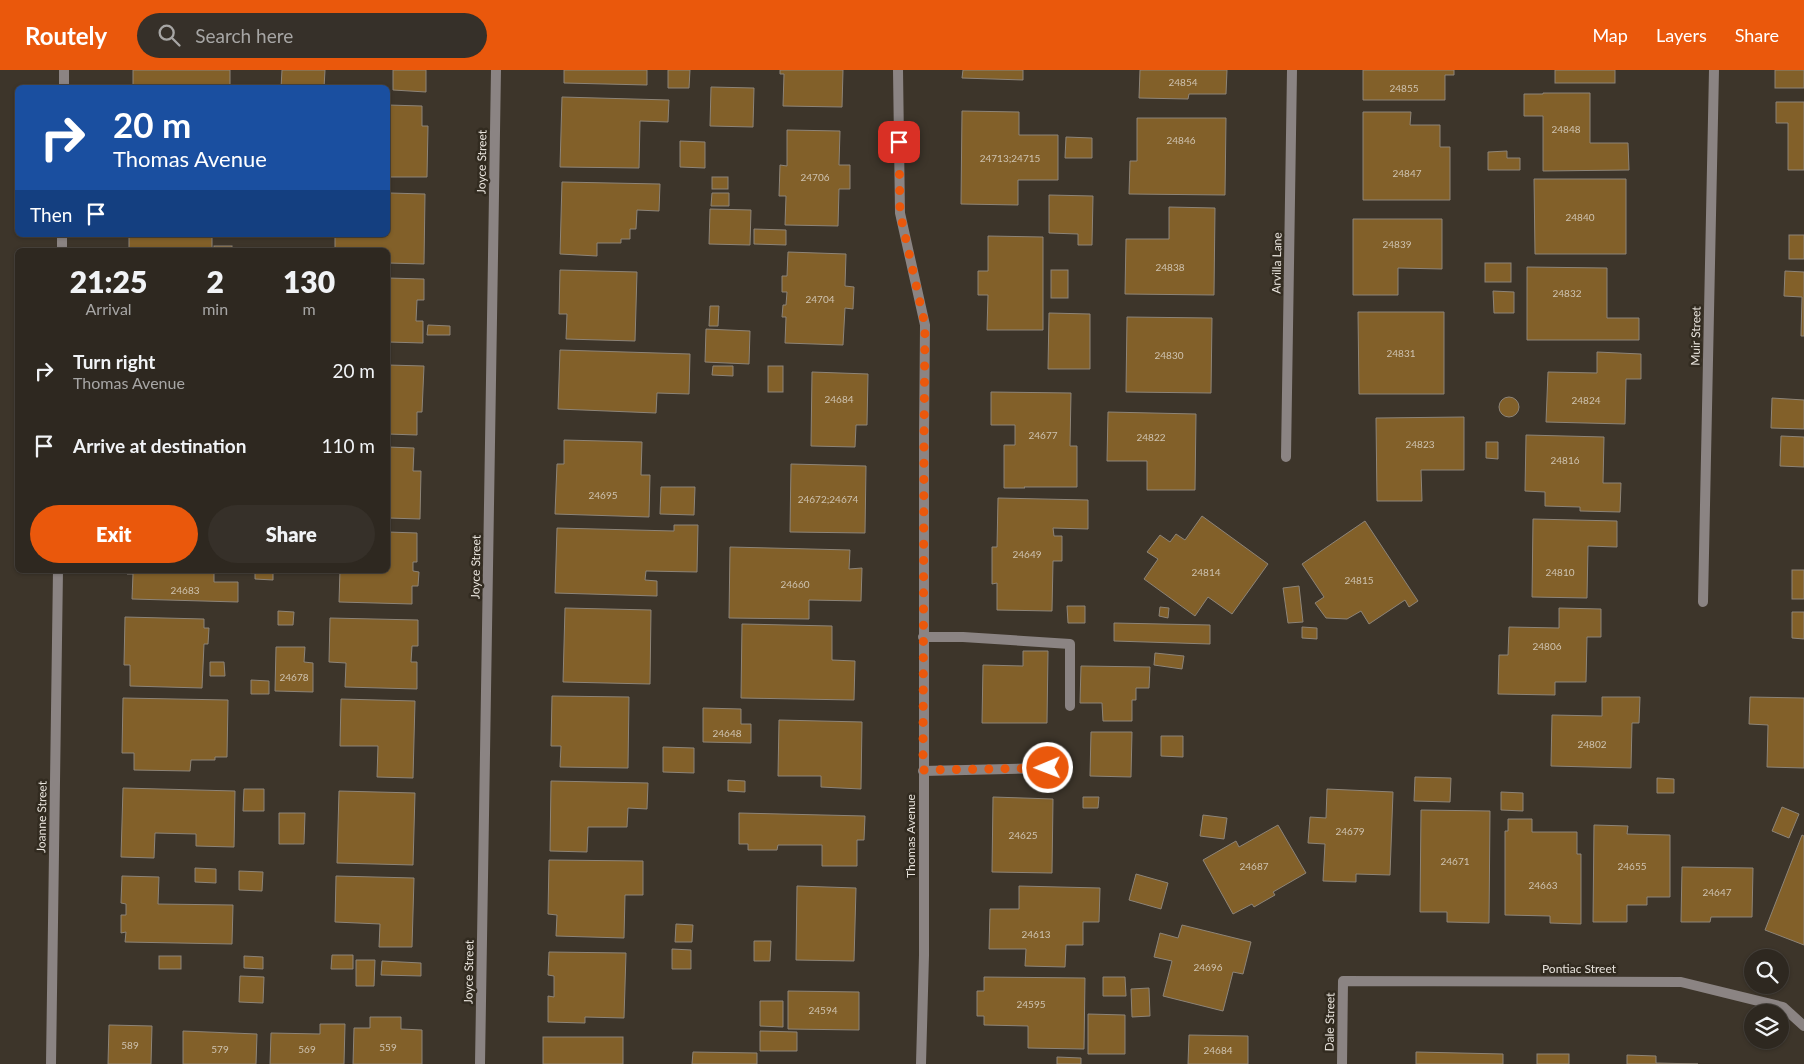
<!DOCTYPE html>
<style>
:root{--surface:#2e2820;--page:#363029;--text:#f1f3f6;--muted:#a7a6a5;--line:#49443e;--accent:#ea580c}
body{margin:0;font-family:Lato,sans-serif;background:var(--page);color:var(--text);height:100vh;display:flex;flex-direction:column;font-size:19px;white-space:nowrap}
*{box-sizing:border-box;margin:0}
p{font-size:16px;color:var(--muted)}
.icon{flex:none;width:28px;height:28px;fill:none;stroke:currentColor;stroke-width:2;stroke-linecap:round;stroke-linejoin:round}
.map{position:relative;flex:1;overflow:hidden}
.sheet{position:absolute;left:15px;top:178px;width:375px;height:325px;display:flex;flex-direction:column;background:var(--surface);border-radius:8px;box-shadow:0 1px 4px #0004,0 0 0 1px var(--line)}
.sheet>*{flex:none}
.guide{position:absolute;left:15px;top:15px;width:375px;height:152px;border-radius:8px;box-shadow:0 1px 4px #0004,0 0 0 1px var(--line);background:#1a4fa0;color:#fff;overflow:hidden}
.controls{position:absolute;left:1744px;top:879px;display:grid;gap:10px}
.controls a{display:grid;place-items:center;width:45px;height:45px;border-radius:50%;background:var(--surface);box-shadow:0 1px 4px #0004,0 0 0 1px var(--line);font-size:25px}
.pin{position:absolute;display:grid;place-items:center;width:42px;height:42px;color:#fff;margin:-21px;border-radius:10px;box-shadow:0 2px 8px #0006}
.me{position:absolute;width:55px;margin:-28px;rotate:269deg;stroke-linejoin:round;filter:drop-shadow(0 0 4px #0008)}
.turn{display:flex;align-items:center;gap:18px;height:105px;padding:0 15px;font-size:22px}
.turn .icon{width:65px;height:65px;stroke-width:2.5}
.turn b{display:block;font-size:35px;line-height:42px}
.then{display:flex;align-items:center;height:48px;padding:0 15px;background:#0003;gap:10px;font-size:19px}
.eta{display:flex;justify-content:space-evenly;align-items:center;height:85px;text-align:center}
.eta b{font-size:30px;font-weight:800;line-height:35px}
.cta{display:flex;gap:10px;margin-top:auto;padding:10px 15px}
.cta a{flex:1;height:58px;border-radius:30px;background:var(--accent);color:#fff;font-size:20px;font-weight:800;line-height:58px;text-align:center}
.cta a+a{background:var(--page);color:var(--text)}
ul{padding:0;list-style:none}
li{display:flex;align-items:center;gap:15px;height:75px;padding:0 15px}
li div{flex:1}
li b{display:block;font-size:19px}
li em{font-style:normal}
header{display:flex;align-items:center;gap:30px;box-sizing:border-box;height:70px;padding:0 25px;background:var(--accent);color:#fff}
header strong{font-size:24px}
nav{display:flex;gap:28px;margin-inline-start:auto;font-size:18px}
.search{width:350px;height:45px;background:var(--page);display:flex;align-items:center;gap:12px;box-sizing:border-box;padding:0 18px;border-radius:28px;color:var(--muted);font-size:19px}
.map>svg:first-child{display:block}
</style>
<header>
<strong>Routely</strong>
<div class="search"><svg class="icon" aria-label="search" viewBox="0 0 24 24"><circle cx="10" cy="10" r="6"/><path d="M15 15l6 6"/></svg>Search here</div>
<nav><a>Map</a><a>Layers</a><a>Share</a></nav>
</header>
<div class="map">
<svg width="1804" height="994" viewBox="0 0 1804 994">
<rect width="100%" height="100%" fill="#3d352a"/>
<g fill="#826029" stroke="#8d8478">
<path d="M133 0H230V18L133 17Z"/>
<path d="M282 0H325L324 18H281Z"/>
<path d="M393 0H426V22L393 20Z"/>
<path d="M564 0H647V15L564 13Z"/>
<path d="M668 0H690L689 18H668Z"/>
<path d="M780 0H843L842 37 783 36 784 4H780Z"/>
<path d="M963 0H1023V10L962 8Z"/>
<path d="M1140 0H1227L1226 24H1189L1188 29 1139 28Z"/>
<path d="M1363 0H1454V5H1445V30H1363Z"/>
<rect x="1555" y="0" width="60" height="13"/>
<rect x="1775" y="0" width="29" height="18"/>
<path d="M711 17 754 18 753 57 710 56Z"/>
<path d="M1543 23H1590V73H1628L1629 100 1543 101V46H1524V24H1543Z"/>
<path d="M562 27 669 30 668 52 640 51 639 98 560 97Z"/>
<path d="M1776 32H1804V100H1788V53H1776Z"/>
<path d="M388 35 422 36V56H428L427 107H388Z"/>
<path d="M962 41 1019 42V65H1058V110H1018V135L961 134Z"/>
<path d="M1363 42H1411L1410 55H1440V77H1450V130H1363Z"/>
<path d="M1137 48H1226L1225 125 1129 124 1130 91H1137Z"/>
<path d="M787 60 840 61 839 95H850V119H839L838 156 785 155 786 126H779L780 95 787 96Z"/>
<path d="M1066 67 1092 68V88H1065Z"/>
<path d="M680 71 705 72V98L680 97Z"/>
<path d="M1507 81V88H1520V100H1488V82Z"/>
<rect x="712" y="107" width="16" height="12"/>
<path d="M1534 109H1626V184H1535Z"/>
<path d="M562 112 660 114 659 141 637 140 636 159H630V169H621V173H597V186L560 184Z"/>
<path d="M390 123 425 124 424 194 388 193V180H335V165H388Z"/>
<path d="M712 123H729V136H711Z"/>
<path d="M1049 125 1093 126 1092 175H1078V164L1049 163Z"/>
<path d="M1169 137 1215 138 1214 225 1125 224 1126 169H1169Z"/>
<path d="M710 139 751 140 750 175 709 174Z"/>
<path d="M1353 149H1442V199L1398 198V225H1353Z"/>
<path d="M754 159 786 160V175L754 174Z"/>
<rect x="129" y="165" width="83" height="15"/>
<rect x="1789" y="165" width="15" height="24"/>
<path d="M988 166 1043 167V260H987L988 225H978V201H988Z"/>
<rect x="214" y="176" width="18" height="4"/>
<path d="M788 182 846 184 845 216 854 217 853 239 845 238 843 275 785 273 786 247H782L783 235H786L787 222H782V206H787Z"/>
<rect x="1485" y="193" width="26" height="19"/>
<path d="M1527 197 1607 198V248H1639V270H1527Z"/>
<path d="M560 200 637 202 635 271 566 269 567 244H559Z"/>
<rect x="1051" y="200" width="17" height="28"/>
<path d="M1785 201 1804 202V266H1801L1802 227 1784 226Z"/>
<path d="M388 208 424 209V230H417L416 251H423V273L388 272Z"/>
<path d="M1493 221 1514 222V243H1494Z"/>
<path d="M710 236H719L718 256H709Z"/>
<path d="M1358 242H1444V324H1359Z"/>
<path d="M1049 243 1090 244V299H1048Z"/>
<path d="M1127 247 1212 248 1211 323 1126 322Z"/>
<path d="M428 255 450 256V265H427Z"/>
<path d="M706 259 750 261 749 294 705 292Z"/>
<path d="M560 280 690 284 689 324 657 323 656 343 558 339Z"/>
<path d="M1597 282 1641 284V309H1626L1625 354 1546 352 1548 302 1597 303Z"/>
<path d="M388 295 424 296 422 342H417V365L388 364Z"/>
<path d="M713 296H733V306L712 305Z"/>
<rect x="768" y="296" width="15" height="26"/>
<path d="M812 302 868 304 867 355H856L855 377 811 376Z"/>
<path d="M991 322 1071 323 1070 376H1077V417H1024L1025 418H1004V375H1015V355H991Z"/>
<circle cx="1509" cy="337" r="10"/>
<path d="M1772 328 1804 330V359L1771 358Z"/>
<path d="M1108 342 1196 344 1195 420H1147V391H1107Z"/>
<path d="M1464 347V400H1421L1422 431H1377L1376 348Z"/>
<path d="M1526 365 1604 367 1603 413H1621L1620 442 1580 441V437L1545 436V422L1525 421Z"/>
<path d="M1781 366 1804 367V397L1780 396Z"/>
<path d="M564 370 642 372 641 405H650L649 447 555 444 557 394H564Z"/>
<path d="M1486 372H1498V389L1486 388Z"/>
<path d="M388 377 414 378 413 401H421L420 449 388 448Z"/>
<path d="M791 394 866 396 865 463 790 462Z"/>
<path d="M661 417H695L694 445 660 444Z"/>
<path d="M998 428 1088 430V459L1053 458 1054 466H1062V491H1053L1052 541 997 540V513L992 514V477H997Z"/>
<path d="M1202 446 1268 494 1232 544 1208 527 1195 546 1144 509 1158 489 1147 482 1160 465 1170 472 1176 464 1185 470Z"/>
<path d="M1533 449 1617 451V477L1588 476 1587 528 1532 527Z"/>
<path d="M1365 451 1418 531 1409 537 1405 530 1369 554 1361 541 1347 549 1326 548 1315 533 1324 527 1302 494Z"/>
<path d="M674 455H698L697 502 646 501 645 510 657 511V526L555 523 557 458 674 461Z"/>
<path d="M388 462 417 463V492H413V501L419 502 418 516H412V534L339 532 340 500H388Z"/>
<path d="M730 477 850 480 849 499 862 498 861 531 809 530V549L729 548Z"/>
<path d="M127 500H214V512H238V532L132 529 133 504H127Z"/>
<path d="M255 500H273V510L255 509Z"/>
<rect x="1792" y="500" width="12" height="29"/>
<path d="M1299 516 1303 552 1288 553 1283 518Z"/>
<path d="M1067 536H1085V553H1068Z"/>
<path d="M1160 537 1169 538 1168 548 1159 546Z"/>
<path d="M565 538 651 540 650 614 563 612Z"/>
<path d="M1559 538 1601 539V567H1587L1586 612H1555V625L1498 624 1499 585H1508L1509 557 1559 558Z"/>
<path d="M278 541 294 542 293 555H278Z"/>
<path d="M1792 542H1804V569L1792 568Z"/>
<path d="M125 547 204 549V558H209L208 574H204L202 618 130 616V595H124Z"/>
<path d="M330 548 418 550V576H412L411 592H417V619L345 617 346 593 329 592Z"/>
<path d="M1114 553 1210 555V574L1114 571Z"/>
<path d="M742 554 832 556V590L855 591 854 630 741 628Z"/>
<path d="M1302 557 1317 558V569L1302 568Z"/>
<path d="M276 577H305L304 592 313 593V622L275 621Z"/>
<path d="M1023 581H1048L1047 653H982L983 595 1023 596Z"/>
<path d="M1155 583 1184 586 1182 599 1154 595Z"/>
<path d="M210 592H224L225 606H210Z"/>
<path d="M1081 596 1150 597 1149 618H1136V630H1132V651H1103L1102 633H1080Z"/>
<path d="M251 610 269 611V624H251Z"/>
<path d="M552 626 629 627 628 698 560 697 561 676H551Z"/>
<path d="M1602 627H1640L1639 653H1632L1631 698 1551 696 1552 645 1602 646Z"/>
<path d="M1750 627 1804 628V698L1767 697 1768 655 1749 654Z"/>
<path d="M123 628 228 630 227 687H215V690H191L190 701 134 700V683H122Z"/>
<path d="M341 629 415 631 413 708 377 707 378 676H340Z"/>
<path d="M703 638 741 639V654H751V673L703 672Z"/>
<path d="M779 650 862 652 861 719 821 717V706H778Z"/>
<path d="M1091 662H1132L1131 707 1090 706Z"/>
<path d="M1161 666H1183V687L1161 686Z"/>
<path d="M663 677 694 678V703L663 702Z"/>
<path d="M1415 707 1451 708 1450 732 1414 731Z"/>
<path d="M1657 708 1674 709V723H1657Z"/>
<path d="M728 710 745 711V722L728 721Z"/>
<path d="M551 711 648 713 647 739 628 738 627 757H588L587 782 550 781Z"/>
<path d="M123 718 235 721 234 777 196 776V764L155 763 154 788 121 787Z"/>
<path d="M244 719H264V741H243Z"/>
<path d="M1327 719 1393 722 1390 805 1356 804V812L1323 811 1325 774 1308 773 1310 747 1326 748Z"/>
<path d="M339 721 415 723 413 795 337 793Z"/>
<path d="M1501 722 1523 723V741L1501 740Z"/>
<path d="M993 727 1053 729 1052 803 992 802Z"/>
<path d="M1083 727H1099L1098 738H1083Z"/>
<path d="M1782 737 1799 744 1789 768 1772 761Z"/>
<path d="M1421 740 1490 741 1489 853 1447 852V842H1420Z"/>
<path d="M279 743H305L304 774H279Z"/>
<path d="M739 743 865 746 864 770H857V796H822V775H778L777 780H748V774H739Z"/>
<path d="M1203 745 1227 748 1224 769 1200 766Z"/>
<path d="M1508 749H1532V762H1577V784H1581V854L1550 853V846L1505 845V761H1508Z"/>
<path d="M1278 755 1306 803 1273 822 1275 825 1254 837 1252 834 1233 844 1203 790 1236 771 1239 777Z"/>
<path d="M1594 755 1628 756 1627 764 1670 765V827H1647V835H1627V852H1593Z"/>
<path d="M1802 765 1804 766V875L1765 860Z"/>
<path d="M549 790 643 791V825H625L624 868 556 866 557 845 548 844Z"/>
<path d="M1682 797 1753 798 1752 847H1711L1710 852H1681Z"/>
<path d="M195 798 216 799V813L195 812Z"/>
<path d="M239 801 263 802 262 821 239 820Z"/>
<path d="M1136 804 1168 813 1161 839 1129 830Z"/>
<path d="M122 806 159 807 158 834 233 835 232 874 125 872 126 862 121 863V845H126V834L121 833Z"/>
<path d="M336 806 414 808 412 877H379L380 854 335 852Z"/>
<path d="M797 816 856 818 854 891 796 890Z"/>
<path d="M1019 816 1100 818 1099 852H1083V875H1066L1065 897 1025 896 1026 879H989L990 839H1019Z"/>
<path d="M676 854 693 855 692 872H675Z"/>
<path d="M1182 855 1251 872 1243 904 1233 902 1223 941 1163 926 1172 891 1154 887 1160 863 1178 868Z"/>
<path d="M754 871H771L770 891H754Z"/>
<path d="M672 879 691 880V899H672Z"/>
<path d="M549 882 626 883 624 948 585 947V953L548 952V926L554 927V906L548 905Z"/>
<path d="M332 885H353V899H331Z"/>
<rect x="159" y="886" width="22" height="13"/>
<path d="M244 886 263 887V899L244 898Z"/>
<path d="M356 890H375L374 916H356Z"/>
<path d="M382 891 421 893V906L381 905Z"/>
<path d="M240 906 264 907 263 933 239 932Z"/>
<path d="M984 907 1085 908 1084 979 1028 978V956L984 955V946H977V921H984Z"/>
<path d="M1103 907H1125L1126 926H1103Z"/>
<path d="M1149 918 1150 946 1132 947 1131 919Z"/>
<path d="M788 921 859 922V960L788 959Z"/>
<path d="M760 931H783V957L760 956Z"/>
<path d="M1088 944 1125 945V984H1088Z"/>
<path d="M370 947H401V959L422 960V994H353L354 958H370Z"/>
<path d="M320 954H345L344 994H270L271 963 320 964Z"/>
<path d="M109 955 152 956 151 994H108Z"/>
<path d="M183 961 257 964 256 994H183Z"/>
<path d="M760 961 797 962V981H760Z"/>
<path d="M1189 965 1248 966V994H1188Z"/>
<rect x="543" y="967" width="80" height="27"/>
<path d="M693 982 757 983V994H692Z"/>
<path d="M1416 982 1503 984V994H1416Z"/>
<rect x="1537" y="984" width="32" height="10"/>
<path d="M1627 985 1656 986V993L1698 994H1627Z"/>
<path d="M1057 987 1081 988V994H1057Z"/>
</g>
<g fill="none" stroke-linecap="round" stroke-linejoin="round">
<g stroke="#8b8483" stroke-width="10">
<path d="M923 567H963L1070 574V636"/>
<path d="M923 701 1047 698"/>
</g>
<g stroke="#8b8483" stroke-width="10">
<path d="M898 0 900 143 925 255 924 365V885L921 994"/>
<path d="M64 18V0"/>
<path d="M62 180V165"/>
<path d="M1286 387 1292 0"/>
<path d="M1703 532 1714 0"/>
<path d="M51 994 58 500"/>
<path d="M480 994 496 0"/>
<path d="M1342 994 1343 911 1681 912 1783 937 1804 956"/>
</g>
</g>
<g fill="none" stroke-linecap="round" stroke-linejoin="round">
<path stroke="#ea580c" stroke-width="9" stroke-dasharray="0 16.2" d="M899 72 900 143 925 255 924 365 923 700 1048 698"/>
</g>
<g text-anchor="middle" stroke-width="5" stroke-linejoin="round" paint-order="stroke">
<g font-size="10" fill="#cec2af">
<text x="1183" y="16">24854</text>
<text x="1404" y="22">24855</text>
<text x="1566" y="63">24848</text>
<text x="1181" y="74">24846</text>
<text x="1010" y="92">24713;24715</text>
<text x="1407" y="107">24847</text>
<text x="815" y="111">24706</text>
<text x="1580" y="151">24840</text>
<text x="1397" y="178">24839</text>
<text x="1170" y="201">24838</text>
<text x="1567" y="227">24832</text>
<text x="820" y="233">24704</text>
<text x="1401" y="287">24831</text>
<text x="1169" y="289">24830</text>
<text x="839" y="333">24684</text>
<text x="1586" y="334">24824</text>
<text x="1043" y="369">24677</text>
<text x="1151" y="371">24822</text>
<text x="1420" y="378">24823</text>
<text x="1565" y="394">24816</text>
<text x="603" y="429">24695</text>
<text x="828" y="433">24672;24674</text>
<text x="1027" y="488">24649</text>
<text x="1206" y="506">24814</text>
<text x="1560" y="506">24810</text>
<text x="1359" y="514">24815</text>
<text x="795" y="518">24660</text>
<text x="185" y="524">24683</text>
<text x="1547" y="580">24806</text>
<text x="294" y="611">24678</text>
<text x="727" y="667">24648</text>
<text x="1592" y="678">24802</text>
<text x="1350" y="765">24679</text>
<text x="1023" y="769">24625</text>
<text x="1455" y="795">24671</text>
<text x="1254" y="800">24687</text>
<text x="1632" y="800">24655</text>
<text x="1543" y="819">24663</text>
<text x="1717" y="826">24647</text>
<text x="1036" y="868">24613</text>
<text x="1208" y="901">24696</text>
<text x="1031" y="938">24595</text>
<text x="823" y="944">24594</text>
<text x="130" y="979">589</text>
<text x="388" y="981">559</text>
<text x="220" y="983">579</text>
<text x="307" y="983">569</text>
<text x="1218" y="984">24684</text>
</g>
<g font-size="12" fill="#e8e3dc" stroke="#322b20">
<text transform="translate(482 92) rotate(-89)" y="4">Joyce Street</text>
<text transform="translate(1277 193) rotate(-89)" y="4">Arvilla Lane</text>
<text transform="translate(1696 266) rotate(-89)" y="4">Muir Street</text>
<text transform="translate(476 497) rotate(-89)" y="4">Joyce Street</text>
<text transform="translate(42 747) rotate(-89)" y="4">Joanne Street</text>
<text transform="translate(911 766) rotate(-90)" y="4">Thomas Avenue</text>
<text x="1579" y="903">Pontiac Street</text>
<text transform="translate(469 902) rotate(-89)" y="4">Joyce Street</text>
<text transform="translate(1330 952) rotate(-89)" y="4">Dale Street</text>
</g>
</g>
</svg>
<div class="controls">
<a><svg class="icon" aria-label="search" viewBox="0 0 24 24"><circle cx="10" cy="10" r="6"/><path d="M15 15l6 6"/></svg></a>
<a><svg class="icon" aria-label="layers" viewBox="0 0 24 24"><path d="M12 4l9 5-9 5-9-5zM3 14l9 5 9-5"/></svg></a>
</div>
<div class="pin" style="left:899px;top:72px;background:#d93025"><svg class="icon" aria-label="arrive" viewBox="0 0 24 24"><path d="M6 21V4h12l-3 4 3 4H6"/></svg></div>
<svg class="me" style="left:1048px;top:698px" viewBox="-20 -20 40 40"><circle r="17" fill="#ea580c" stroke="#fff" stroke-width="3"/><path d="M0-11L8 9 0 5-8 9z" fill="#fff"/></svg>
<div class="guide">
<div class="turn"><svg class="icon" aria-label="right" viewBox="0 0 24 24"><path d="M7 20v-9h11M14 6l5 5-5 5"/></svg><div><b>20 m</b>Thomas Avenue</div></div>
<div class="then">Then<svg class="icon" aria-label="arrive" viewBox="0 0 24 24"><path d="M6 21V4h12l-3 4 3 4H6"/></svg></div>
</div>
<section class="sheet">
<div class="eta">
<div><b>21:25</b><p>Arrival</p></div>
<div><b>2</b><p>min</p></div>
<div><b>130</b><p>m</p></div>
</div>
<ul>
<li><svg class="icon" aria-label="right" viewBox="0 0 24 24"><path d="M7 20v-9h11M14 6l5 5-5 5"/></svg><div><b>Turn right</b><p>Thomas Avenue</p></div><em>20 m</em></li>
<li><svg class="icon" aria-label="arrive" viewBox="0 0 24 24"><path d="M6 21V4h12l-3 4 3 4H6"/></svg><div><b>Arrive at destination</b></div><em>110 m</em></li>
</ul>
<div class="cta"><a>Exit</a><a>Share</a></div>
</section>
</div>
